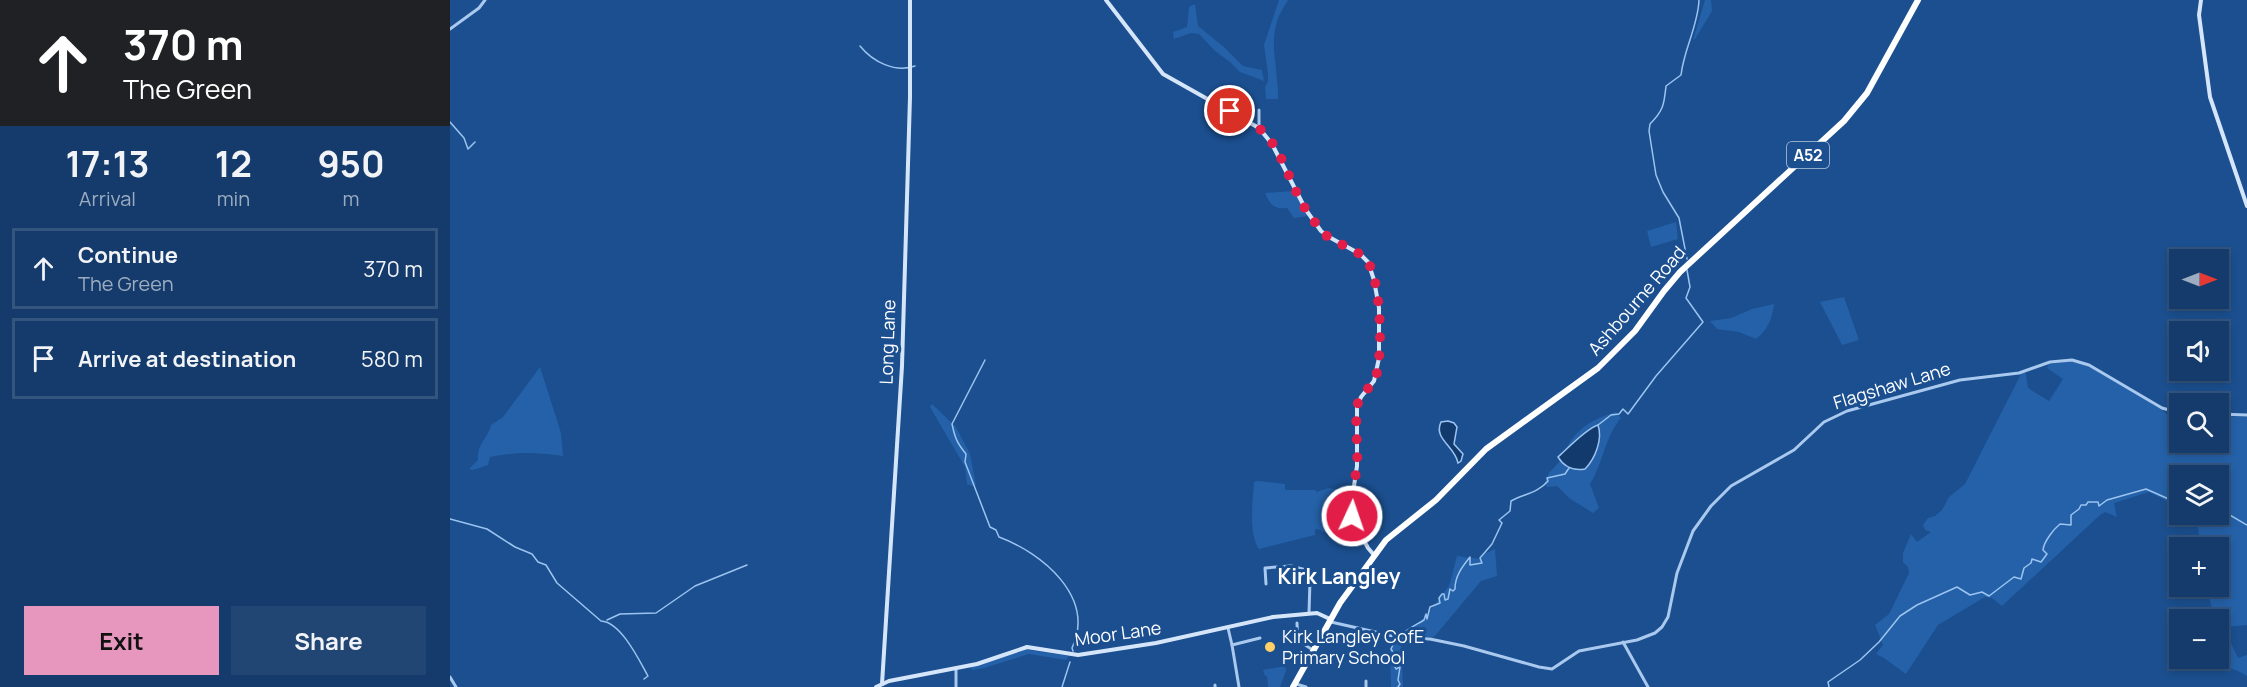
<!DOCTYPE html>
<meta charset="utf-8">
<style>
:root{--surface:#143b6b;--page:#214673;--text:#f1f3f6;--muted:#9dadc1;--line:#33557e;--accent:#e797bd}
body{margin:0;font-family:Manrope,sans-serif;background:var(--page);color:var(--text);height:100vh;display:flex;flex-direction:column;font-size:22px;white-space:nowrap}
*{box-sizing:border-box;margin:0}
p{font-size:20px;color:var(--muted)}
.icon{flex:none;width:33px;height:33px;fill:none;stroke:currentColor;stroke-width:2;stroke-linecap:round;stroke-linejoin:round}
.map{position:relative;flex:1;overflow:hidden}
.panel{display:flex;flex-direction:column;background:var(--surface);width:450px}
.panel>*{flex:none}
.banner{background:#202124;color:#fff;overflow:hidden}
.needle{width:39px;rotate:90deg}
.fabs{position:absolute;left:1719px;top:249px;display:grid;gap:12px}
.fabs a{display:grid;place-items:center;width:60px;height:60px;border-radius:0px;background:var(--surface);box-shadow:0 3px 9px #0003,0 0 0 2px var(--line);font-size:30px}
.pin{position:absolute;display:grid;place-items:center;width:51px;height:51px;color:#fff;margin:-26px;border:3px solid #fff;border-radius:50%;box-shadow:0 2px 6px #0007}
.me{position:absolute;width:66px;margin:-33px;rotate:3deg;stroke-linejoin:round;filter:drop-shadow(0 0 4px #0008)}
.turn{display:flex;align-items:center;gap:21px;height:126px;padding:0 24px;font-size:27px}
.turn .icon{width:78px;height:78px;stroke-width:2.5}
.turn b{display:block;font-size:42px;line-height:51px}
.eta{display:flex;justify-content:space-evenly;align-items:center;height:102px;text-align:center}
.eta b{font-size:36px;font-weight:700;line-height:42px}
.primary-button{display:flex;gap:12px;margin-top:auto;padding:12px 24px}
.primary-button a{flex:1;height:69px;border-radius:0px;background:var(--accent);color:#111;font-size:24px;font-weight:700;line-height:69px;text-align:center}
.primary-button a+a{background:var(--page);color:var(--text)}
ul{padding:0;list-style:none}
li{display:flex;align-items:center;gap:18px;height:81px;margin:0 12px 9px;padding:0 12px;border:3px solid var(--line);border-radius:0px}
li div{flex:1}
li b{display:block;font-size:22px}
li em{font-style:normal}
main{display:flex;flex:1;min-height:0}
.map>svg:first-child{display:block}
</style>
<main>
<section class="panel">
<div class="banner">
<div class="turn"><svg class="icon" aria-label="ahead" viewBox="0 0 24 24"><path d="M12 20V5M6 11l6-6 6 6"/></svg><div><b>370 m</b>The Green</div></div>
</div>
<div class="eta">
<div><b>17:13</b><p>Arrival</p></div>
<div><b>12</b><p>min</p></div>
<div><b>950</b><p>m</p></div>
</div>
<ul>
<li><svg class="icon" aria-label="ahead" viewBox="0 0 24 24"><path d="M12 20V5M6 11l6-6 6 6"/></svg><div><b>Continue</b><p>The Green</p></div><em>370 m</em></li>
<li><svg class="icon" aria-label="arrive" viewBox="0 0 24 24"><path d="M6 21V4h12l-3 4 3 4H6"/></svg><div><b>Arrive at destination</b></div><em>580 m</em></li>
</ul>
<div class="primary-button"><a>Exit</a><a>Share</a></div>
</section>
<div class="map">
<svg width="1797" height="687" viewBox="0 0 1797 687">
<rect width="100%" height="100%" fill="#1b4f8f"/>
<g fill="#2461a8">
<path d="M829 0H838C834 7 829 14 827 22 819 44 829 75 828 99H816L815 87 818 81V74L814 45Z"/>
<path d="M1255 0H1261L1262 11 1245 39 1243 40Z"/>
<path d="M745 4 748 26 774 47 793 66 812 70 814 81 790 72 780 62 765 51 749 34 741 33 724 39 723 32 737 27 739 7Z"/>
<path d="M844 191 858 216 844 218 837 208C824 209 820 205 815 193Z"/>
<path d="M1226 222 1228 239 1201 247 1197 231Z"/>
<path d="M1394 297 1409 340 1392 345 1370 302Z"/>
<path d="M1324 304C1322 319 1318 330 1306 339L1289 332 1267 329 1260 321 1281 318 1302 309Z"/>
<path d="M1624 361 1639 366 1713 410 1716 414 1729 416 1730 442H1768L1769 416 1797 417V625L1775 627C1760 608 1762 609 1757 587L1768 586V548L1751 547 1746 515 1768 514V476H1730L1729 507 1699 492 1664 503 1667 517 1655 512 1650 515 1552 606 1542 598 1535 597 1488 625 1456 674 1434 658 1426 654 1433 645 1425 625 1439 614 1459 573 1458 567 1453 562V553L1461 534 1467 542 1481 532 1475 530 1473 525 1478 518 1485 516 1492 510 1499 497 1515 484 1571 374 1575 372 1576 374 1578 388 1599 401 1613 379 1597 368 1599 364Z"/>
<path d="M90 367 111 433 113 456C83 452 69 452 40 457L38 465 23 470 19 469 28 460C27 442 37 441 41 425L53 417Z"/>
<path d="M482 404 506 427 520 454 526 485 522 486 517 484 515 467 480 407Z"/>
<path d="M1166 412 1171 418C1155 436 1153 464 1140 484L1149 508 1143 513 1119 498 1107 486 1097 487 1095 482 1099 473 1110 461 1119 468 1142 462 1148 443 1139 428 1135 434 1115 451C1126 428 1143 419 1166 412Z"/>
<path d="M808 481 835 484V490H865L867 492 878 488 894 490 895 486 900 487 898 508 902 523 897 524 898 528 880 534 879 531 872 532 871 530 865 529V535L809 549C798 534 803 499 804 482Z"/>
<path d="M1045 549 1047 576 1031 581 984 637 953 636 976 616 999 586 1007 556 1030 559 1036 553Z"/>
<path d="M945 639H951L953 687H941L940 648Z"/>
<path d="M1779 639 1788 658 1797 655V676C1784 667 1766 665 1752 659L1768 658 1769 642Z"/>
<path d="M574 649 619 656 616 660 579 654 534 668 522 670 520 667Z"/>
<path d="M835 666 836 671 830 687H818L817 676H815L813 670Z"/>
</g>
<g fill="#123a6d" stroke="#9cc4f0" stroke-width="1.5">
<path d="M998 421 1004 423 1007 427 1004 444 1013 454 1011 461 1008 463C1005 446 983 439 991 422Z"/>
<path d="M1148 425C1153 439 1145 459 1135 469 1124 471 1114 467 1108 457 1118 448 1137 428 1148 425Z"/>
</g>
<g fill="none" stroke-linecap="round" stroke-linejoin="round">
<g stroke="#9cc4f0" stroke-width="1.5">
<path d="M410 46C423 62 445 73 465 66"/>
<path d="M0 122 14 138 18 149 25 142"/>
<path d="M1237 259 1229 218 1213 192 1206 175 1199 131 1200 124C1214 110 1214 104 1216 86L1231 75C1234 49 1248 26 1249 0"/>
<path d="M535 360 502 424C505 438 507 443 516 454L515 462 540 527 546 530 549 537C592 553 646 597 622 648L623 651"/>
<path d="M1148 425 1161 415 1169 414 1173 409 1178 414 1206 376 1253 322 1236 298 1240 287 1237 270"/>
<path d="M1768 508 1797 525"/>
<path d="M0 519 37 529 65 547 82 554 88 562 96 565 107 583 151 621C171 622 189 660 198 676L194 679"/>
<path d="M157 620 170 614 206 613 245 586 297 565"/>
<path d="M612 687 620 662"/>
<path d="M948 687 950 684 948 680 950 667 946 669 944 665 946 657 941 649C948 633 961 628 974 620L976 614 977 619 980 607 990 603 989 598 992 594H994L995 600 998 599 1000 589 1003 591 1005 589C1005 576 1012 567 1020 557V565L1032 563 1030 558 1042 544 1052 523 1049 520 1060 511 1061 501C1074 494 1088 493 1098 481L1097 478 1115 474 1119 468"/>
<path d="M1379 687 1378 682 1410 660 1429 642 1450 616 1467 605 1507 587 1520 595 1532 592 1539 596 1564 577 1571 579 1574 568 1581 563 1582 559 1591 562 1597 554 1593 550C1594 541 1604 529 1610 524L1621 525V515L1629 509 1631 505H1636L1638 502H1648L1649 506 1657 500 1696 489 1730 504"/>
</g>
<g stroke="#a9c9ee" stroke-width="3">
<path d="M0 29 29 8 35 0"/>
<path d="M809 110V128"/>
<path d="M1768 414 1797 415"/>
<path d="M901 505 913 503 917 494"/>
<path d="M816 584 815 568 841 566 856 570 860 580 859 613"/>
<path d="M881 622 952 638 980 639 1014 646 1089 667 1102 669 1129 651 1187 640 1205 633 1212 627 1218 617 1227 573 1243 531 1261 506 1281 486 1344 450 1374 422 1397 411 1510 380 1569 373 1600 362 1622 360 1639 365 1712 408 1730 413"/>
<path d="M847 623C847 637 850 643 863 650"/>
<path d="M778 628 782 645 810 638"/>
<path d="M1173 642 1198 687"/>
<path d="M782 645 789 687"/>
<path d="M506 668V687"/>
<path d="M0 677 6 687"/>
<path d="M916 681V687"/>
<path d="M846 684 856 687"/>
<path d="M765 687V685"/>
</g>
<g stroke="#d6e6fa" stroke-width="4">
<path d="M656 0 713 74 809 128 822 144 856 210 871 231 879 237 910 254 918 262 924 280 929 308V358L924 381 911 397 907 407V466L901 506 905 524 918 548 924 555"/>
<path d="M1751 0 1749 15 1760 97 1797 206"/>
<path d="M432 684 452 366 460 97V0"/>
<path d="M426 687 439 681 527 664 577 647 628 655 706 643 823 617 867 613 880 619"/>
</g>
<path stroke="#fff" stroke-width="6" d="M843 687 890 603 936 540 986 500 1036 449 1148 368 1185 331 1214 291 1230 272 1394 121 1417 93 1468 0"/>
</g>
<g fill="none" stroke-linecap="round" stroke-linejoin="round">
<path stroke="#e11d48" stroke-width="10" stroke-dasharray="0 18" d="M780 111C790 116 802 121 811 130 834 151 840 187 858 213 864 221 870 230 878 237 891 246 911 250 919 264 931 286 933 353 926 376 922 388 909 394 907 407 905 426 908 447 907 466 905 483 899 499 902 516"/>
</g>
<circle fill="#ffd166" stroke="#1b4f8f" stroke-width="2" cx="820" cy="647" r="6"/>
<g text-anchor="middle" stroke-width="6" stroke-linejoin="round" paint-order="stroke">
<rect fill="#1b4f8f" stroke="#bbcadd" stroke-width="1.5" x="1337" y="142" width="42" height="26" rx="4.5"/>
<g font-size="16" font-weight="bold" fill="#fff">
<text x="1358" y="161">A52</text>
</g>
<g font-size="18" fill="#fff" stroke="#1b4f8f">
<text transform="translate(1187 301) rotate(-49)" y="6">Ashbourne Road</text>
<text transform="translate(438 342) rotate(-88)" y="6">Long Lane</text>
<text transform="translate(1442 386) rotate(-17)" y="6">Flagshaw Lane</text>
<text transform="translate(668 634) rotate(-8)" y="6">Moor Lane</text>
</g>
<g font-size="18" fill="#fff" stroke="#1b4f8f" text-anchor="start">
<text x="832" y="643">Kirk Langley CofE<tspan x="832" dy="21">Primary School</tspan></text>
</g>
<g font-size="21" font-weight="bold" fill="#fff" stroke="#1b4f8f">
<text x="889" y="584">Kirk Langley</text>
</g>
</g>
</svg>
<div class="fabs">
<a><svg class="needle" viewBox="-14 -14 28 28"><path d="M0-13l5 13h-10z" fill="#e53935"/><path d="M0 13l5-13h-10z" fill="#9dadc1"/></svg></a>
<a><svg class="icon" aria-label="sound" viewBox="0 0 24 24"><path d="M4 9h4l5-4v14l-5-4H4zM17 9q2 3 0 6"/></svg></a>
<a><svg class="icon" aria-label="search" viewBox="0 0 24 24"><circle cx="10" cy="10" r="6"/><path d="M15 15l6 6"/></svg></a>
<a><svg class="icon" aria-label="layers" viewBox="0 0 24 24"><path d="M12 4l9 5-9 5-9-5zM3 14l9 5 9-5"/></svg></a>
<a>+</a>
<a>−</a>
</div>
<div class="pin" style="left:780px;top:111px;background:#d93025"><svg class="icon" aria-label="arrive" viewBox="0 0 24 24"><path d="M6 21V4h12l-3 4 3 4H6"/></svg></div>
<svg class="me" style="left:902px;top:516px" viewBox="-20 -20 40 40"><circle r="17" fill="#e11d48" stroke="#fff" stroke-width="3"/><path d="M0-11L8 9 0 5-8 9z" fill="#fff"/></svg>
</div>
</main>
